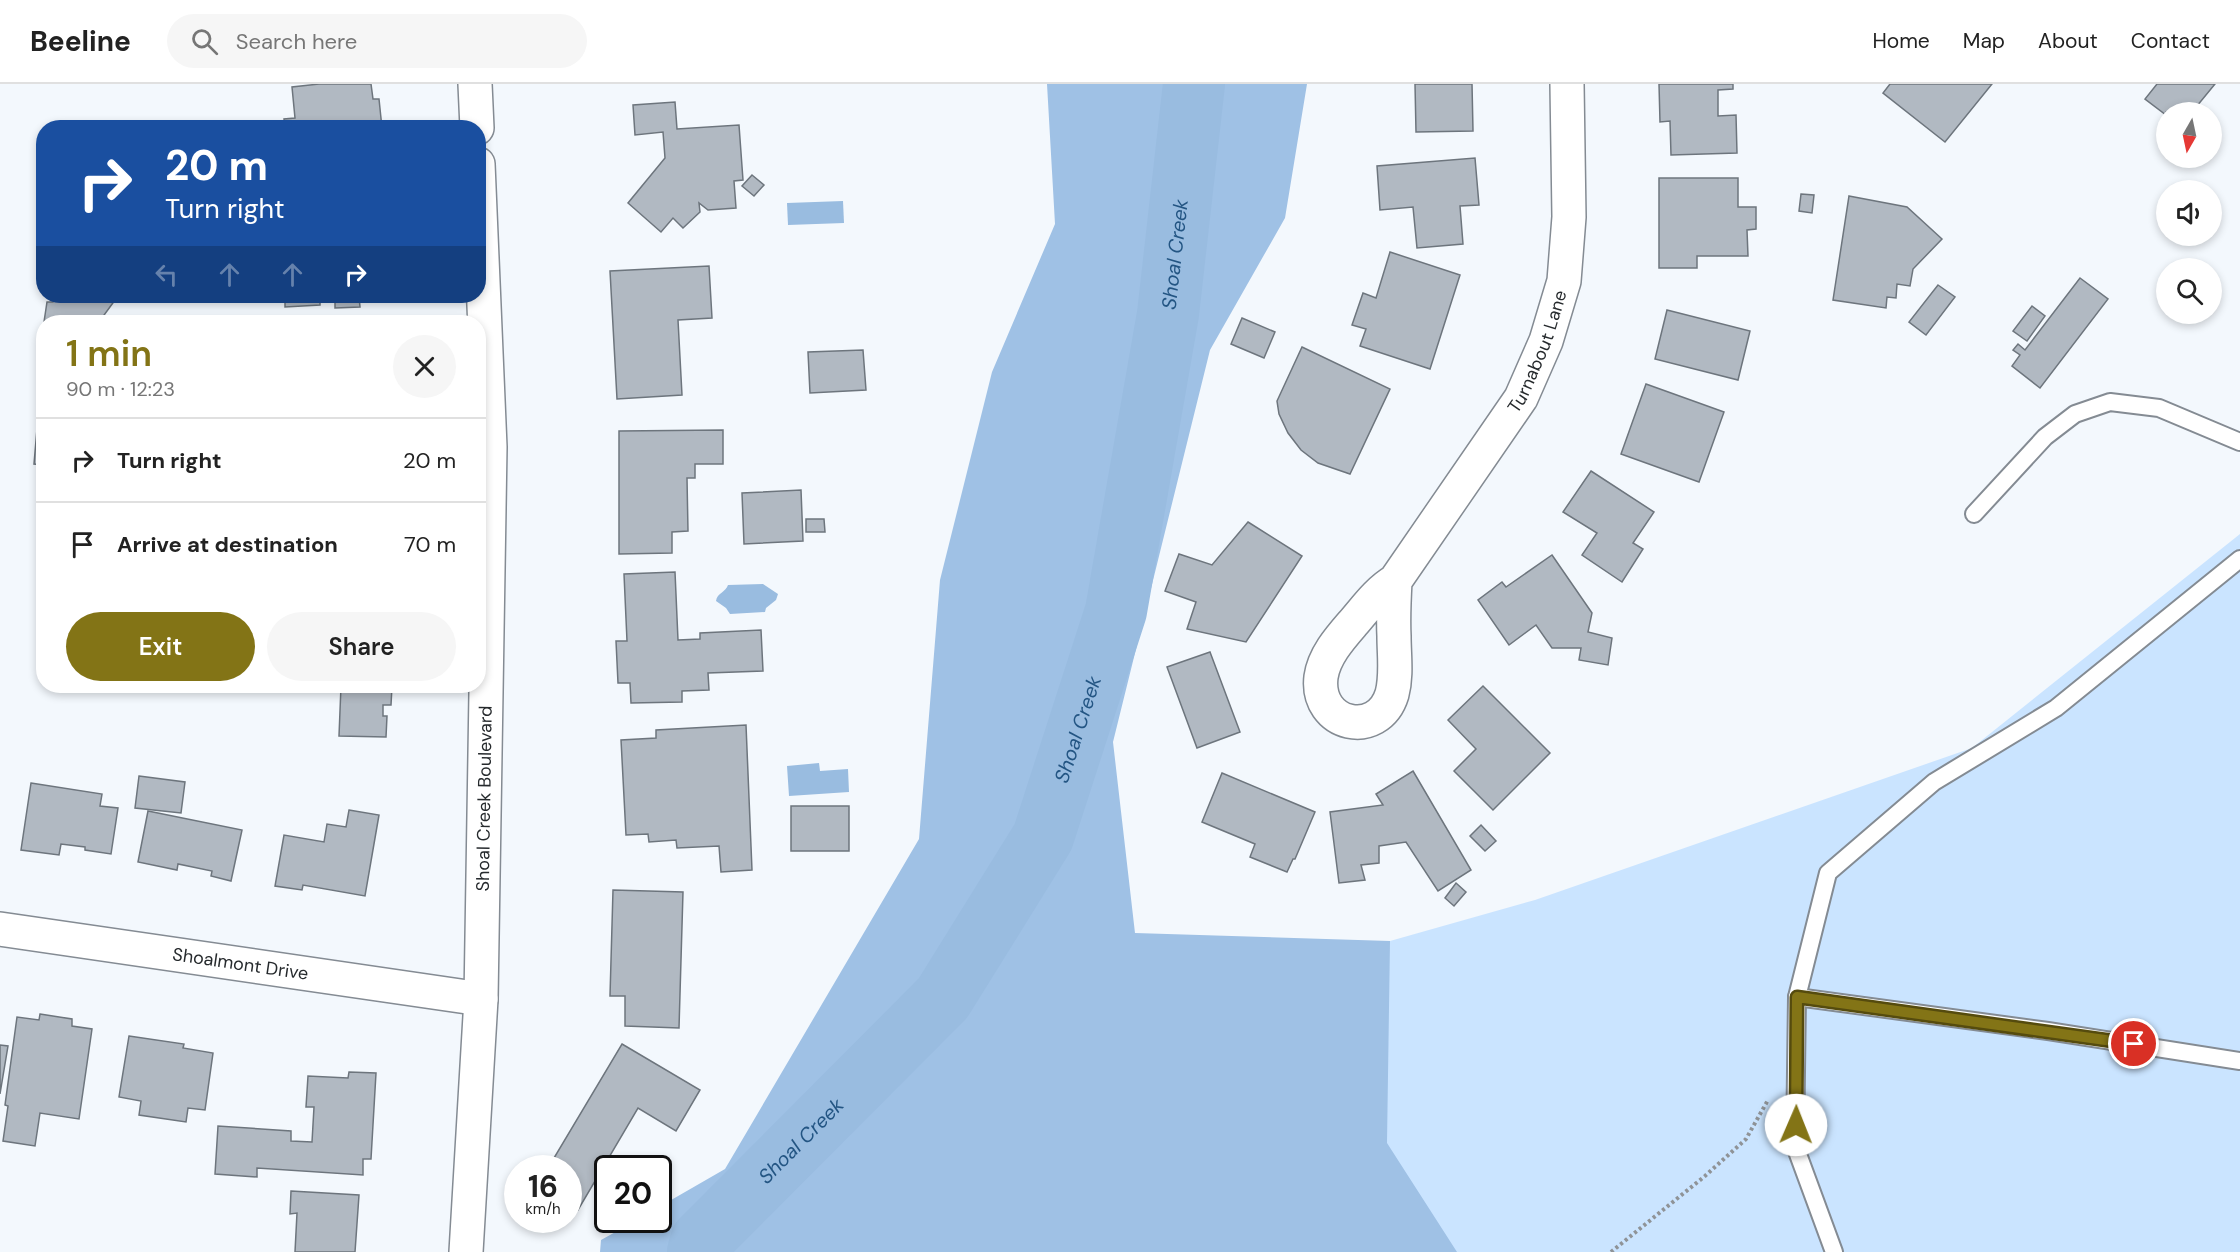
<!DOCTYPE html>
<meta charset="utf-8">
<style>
:root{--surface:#fff;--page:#f6f6f6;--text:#222;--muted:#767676;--line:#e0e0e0;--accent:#837416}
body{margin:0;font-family:"DM Sans",sans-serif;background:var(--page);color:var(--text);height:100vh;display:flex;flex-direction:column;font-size:22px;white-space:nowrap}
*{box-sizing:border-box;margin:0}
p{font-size:20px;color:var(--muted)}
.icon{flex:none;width:33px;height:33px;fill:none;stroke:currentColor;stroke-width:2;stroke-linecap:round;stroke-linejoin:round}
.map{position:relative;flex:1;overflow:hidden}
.details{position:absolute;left:36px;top:231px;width:450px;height:378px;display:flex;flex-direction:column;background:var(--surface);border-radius:24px;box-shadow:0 3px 9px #0003}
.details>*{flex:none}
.guide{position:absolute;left:36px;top:36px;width:450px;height:183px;border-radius:24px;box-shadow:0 3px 9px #0003;background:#1a4fa0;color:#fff;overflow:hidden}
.needle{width:39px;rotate:189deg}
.fabs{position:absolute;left:2156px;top:18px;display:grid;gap:12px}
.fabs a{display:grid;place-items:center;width:66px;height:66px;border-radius:50%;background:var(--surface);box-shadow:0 3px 9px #0003;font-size:30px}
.speed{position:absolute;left:504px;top:1071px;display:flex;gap:12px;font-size:30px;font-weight:700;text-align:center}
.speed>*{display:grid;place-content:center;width:78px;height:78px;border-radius:50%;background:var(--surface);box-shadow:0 3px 9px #0003;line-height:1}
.speed small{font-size:15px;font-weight:400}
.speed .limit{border:3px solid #111;border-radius:9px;background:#fff;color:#111}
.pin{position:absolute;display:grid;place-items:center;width:51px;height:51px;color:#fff;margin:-26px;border:3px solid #fff;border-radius:50%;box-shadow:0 2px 6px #0007}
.me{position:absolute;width:66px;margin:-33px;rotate:1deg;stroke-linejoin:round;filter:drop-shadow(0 0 4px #0008)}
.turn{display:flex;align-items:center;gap:21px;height:126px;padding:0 30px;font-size:27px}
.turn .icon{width:78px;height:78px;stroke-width:2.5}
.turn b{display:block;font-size:42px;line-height:51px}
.lanes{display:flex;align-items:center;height:57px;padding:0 30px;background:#0003;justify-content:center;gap:30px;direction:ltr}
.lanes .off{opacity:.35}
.round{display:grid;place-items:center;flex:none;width:63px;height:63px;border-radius:32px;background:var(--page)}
.head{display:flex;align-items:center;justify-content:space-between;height:102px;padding:0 30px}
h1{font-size:36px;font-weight:600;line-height:45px;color:var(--accent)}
.primary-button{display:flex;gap:12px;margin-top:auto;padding:12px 30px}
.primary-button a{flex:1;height:69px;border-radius:36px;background:var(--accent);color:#fff;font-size:24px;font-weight:600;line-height:69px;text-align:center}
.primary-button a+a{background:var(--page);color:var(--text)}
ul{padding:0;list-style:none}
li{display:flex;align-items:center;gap:18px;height:84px;padding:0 30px;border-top:2px solid var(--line)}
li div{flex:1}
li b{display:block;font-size:22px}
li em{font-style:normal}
header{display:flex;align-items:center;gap:36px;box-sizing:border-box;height:84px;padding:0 30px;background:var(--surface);border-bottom:2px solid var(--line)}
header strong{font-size:28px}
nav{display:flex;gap:33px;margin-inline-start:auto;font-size:21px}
.search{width:420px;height:54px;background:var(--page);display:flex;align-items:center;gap:15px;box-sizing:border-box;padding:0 21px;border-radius:33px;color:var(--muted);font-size:22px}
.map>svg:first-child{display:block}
</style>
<header>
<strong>Beeline</strong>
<div class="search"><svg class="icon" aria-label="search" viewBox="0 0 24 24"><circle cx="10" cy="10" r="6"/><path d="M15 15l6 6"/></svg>Search here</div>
<nav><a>Home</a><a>Map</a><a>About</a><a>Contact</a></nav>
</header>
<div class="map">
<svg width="2240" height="1168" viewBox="0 0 2240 1168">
<rect width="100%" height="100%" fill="#f3f8fd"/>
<path fill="#cae4ff" d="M2240 450V1168H698L1390 857 1535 816 1972 664Z"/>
<path fill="#9fc1e5" d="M1047 0H1307L1285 134 1210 266 1113 658 1135 849 1390 857 1387 1059 1457 1168H600L601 1156 637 1136H658L659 1123 725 1085 919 755 940 496 992 288 1055 140Z"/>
<g fill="#99bce0">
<path d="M843 117 844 139 788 141 787 119Z"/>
<path d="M763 500 778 510 776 516 766 524 765 528 730 530 726 524 716 517C717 509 726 508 728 501Z"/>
<path d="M819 679 820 687 848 685 849 708 789 712 787 682Z"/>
</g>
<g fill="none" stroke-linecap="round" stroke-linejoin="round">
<path stroke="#99bce0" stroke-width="62" id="s1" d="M698 1168 701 1157 943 914 1043 753 1116 527 1168 230 1194 0"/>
</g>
<g fill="#b1b9c2" stroke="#6d757d" stroke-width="1.5">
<path d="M319 0H371L373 15H379L382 44H285L284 35 295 34 292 3Z"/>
<path d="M1415 0H1472L1473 47 1416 48Z"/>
<path d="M1659 0H1733V5L1718 6V32L1736 31 1737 69 1671 71 1670 37 1660 38Z"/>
<path d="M1890 0H1992L1945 58 1883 9Z"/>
<path d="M2157 0H2215L2192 28H2185L2176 22 2171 28H2166V31L2145 15Z"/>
<path d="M675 18 677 45 739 41 743 96 734 97 736 124 708 126 699 119 700 128 683 144 673 134 661 148 628 119 665 74 663 48 635 51 633 21Z"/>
<path d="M1475 74 1479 121 1460 122 1463 160 1417 164 1413 123 1380 126 1377 82Z"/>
<path d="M752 91 764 101 754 112 742 102Z"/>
<path d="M1659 94H1738V123H1756V145L1747 146 1748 172H1697V184H1659Z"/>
<path d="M1801 110 1814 111 1812 129 1799 127Z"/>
<path d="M1849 112 1907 123 1942 155 1913 185 1910 202 1897 200 1896 214 1887 213 1886 224 1833 216Z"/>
<path d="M1390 168 1460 191 1430 285 1360 262 1366 245 1352 241 1363 209 1376 214Z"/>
<path d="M709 182 712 234 678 236 682 311 617 315 610 187Z"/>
<path d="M2080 194 2108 215 2040 304 2012 282 2020 271 2013 266 2018 260 2025 266Z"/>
<path d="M1938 201 1955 213 1926 251 1909 238Z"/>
<path d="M57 212H118L99 238H44L47 218H53Z"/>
<path d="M285 212H320V221L285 223Z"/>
<path d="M335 212H366H359L360 223 335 224Z"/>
<path d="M2032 222 2045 232 2027 257 2013 247Z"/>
<path d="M1667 226 1750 247 1738 296 1655 275Z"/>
<path d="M1242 234 1275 248 1264 274 1231 260Z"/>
<path d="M1302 263 1390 305 1350 390 1318 379 1301 366 1288 349 1279 330 1277 317Z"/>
<path d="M863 266 866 306 810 309 808 268Z"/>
<path d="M1646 300 1724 328 1699 398 1621 370Z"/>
<path d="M38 333 44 334V381L34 380Z"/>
<path d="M723 346V380H695V394H687L688 447 672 448V469L619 470V347Z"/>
<path d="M1591 387 1654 428 1633 459 1643 465 1622 498 1582 471 1597 449 1563 428Z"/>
<path d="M801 406 803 457 744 460 742 409Z"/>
<path d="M806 435H824L825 448H806Z"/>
<path d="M1248 438 1302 472 1246 558 1187 545 1196 518 1165 507 1179 470 1212 481Z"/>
<path d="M1552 471 1592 529 1588 548 1612 554 1608 581 1579 576 1581 564H1552L1536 541 1509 561 1478 516 1502 498 1506 503Z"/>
<path d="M675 488 678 556 700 555V549L761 546 763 587 708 589 709 606 682 607V618L631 619 630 599H618L616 557H627L624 490Z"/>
<path d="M1210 568 1240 648 1197 664 1167 583Z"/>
<path d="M341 602H392L391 621H383V632H387L386 653 339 652Z"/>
<path d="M1483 602 1550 669 1493 726 1454 687 1476 665 1448 636Z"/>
<path d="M746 641 752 786 721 788 719 762 677 764 676 756 649 758 648 750 626 751 621 656 656 654V646Z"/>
<path d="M1413 687 1471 786 1438 807 1406 758 1379 762V779L1361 781 1365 796 1339 799 1330 728 1383 721 1376 710Z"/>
<path d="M1222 689 1315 728 1295 775H1293L1287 788 1250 773 1255 760 1202 738Z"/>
<path d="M139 692 185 698 181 729 135 724Z"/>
<path d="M31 699 102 710 100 722 118 724 111 770 85 766V763L61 760 59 771 21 766Z"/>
<rect x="791" y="722" width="58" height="45"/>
<path d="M349 726 379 731 365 812 303 801 302 806 275 802 284 751 324 758 327 740 346 743Z"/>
<path d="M148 727 242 746 231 797 211 792 212 787 178 780 177 786 138 778Z"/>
<path d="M1481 741 1496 757 1485 767 1470 752Z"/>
<path d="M1456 799 1466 808 1454 822 1445 814Z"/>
<path d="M613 806 683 808 679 944 625 942V912H610Z"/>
<path d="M40 930 72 935V942L92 945 79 1035 40 1029 35 1062 3 1057 8 1022 5 1021 17 933 39 936Z"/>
<path d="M129 952 184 960 183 964 213 969 205 1026 188 1024 186 1038 139 1031 141 1017 119 1013Z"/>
<path d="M622 960 700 1006 676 1047 638 1024 578 1126 568 1120V1084H548Z"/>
<path d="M0 961 8 962 0 1010Z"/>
<path d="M349 988 376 989 371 1075H363V1091L257 1084V1093L215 1090 218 1042 291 1047V1057L312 1058 314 1023H306L308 992 348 994Z"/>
<path d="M291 1107 359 1111 355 1168H295L297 1129 290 1130Z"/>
</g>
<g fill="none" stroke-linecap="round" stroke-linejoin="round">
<g stroke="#848b93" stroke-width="20">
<g id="service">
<path d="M1974 430 2045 353 2075 330 2110 318 2159 324 2240 358"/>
<path d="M1797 913 2048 947 2240 977"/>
<path d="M1834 1168 1795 1062 1797 913 1828 789 1934 698 2056 624 2240 475"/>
</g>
</g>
<g stroke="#848b93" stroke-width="36">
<g id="minor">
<path id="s2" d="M1395 497C1394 515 1393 533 1394 552 1394 572 1397 591 1392 610 1378 656 1315 642 1321 593 1324 572 1340 554 1353 539 1366 524 1378 507 1395 497L1521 314 1546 257 1564 197 1569 133 1567 0"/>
<path id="s3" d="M0 845 481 915"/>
</g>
</g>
<g stroke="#848b93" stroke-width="36">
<g id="tertiary">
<path d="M475 0 477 44"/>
<path id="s4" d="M466 1168 481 915 490 363 478 80"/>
</g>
</g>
<path stroke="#8f9397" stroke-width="4" stroke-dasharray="3 3" stroke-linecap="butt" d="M1611 1168 1705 1092 1746 1055 1768 1016"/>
<use href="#service" stroke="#fff" stroke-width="16"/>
<use href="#minor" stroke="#fff" stroke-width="33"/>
<use href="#tertiary" stroke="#fff" stroke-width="33"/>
</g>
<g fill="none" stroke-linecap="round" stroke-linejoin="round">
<g stroke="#554b0e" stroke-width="15">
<path id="route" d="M1796 1041 1797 913 2134 960"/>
</g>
<use href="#route" stroke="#837416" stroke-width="10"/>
</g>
<g text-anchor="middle" stroke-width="5" stroke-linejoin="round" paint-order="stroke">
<g font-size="18" fill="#262a2d" stroke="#f3f8fd">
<text dy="6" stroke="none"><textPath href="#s2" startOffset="622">Turnabout Lane</textPath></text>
<text dy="6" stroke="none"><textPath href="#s4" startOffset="454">Shoal Creek Boulevard</textPath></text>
<text dy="6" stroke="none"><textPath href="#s3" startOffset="243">Shoalmont Drive</textPath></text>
</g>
<g font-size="20" font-style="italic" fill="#235583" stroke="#f3f8fd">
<text dy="7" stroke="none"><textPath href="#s1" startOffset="1143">Shoal Creek</textPath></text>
<text dy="7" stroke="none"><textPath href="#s1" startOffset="657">Shoal Creek</textPath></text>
<text dy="7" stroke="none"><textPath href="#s1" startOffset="153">Shoal Creek</textPath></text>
</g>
</g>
</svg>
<div class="fabs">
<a><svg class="needle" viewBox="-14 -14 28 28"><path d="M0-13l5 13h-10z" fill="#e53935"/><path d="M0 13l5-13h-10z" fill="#767676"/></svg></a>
<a><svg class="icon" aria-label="sound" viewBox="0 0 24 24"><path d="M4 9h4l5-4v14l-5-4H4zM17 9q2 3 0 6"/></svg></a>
<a><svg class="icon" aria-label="search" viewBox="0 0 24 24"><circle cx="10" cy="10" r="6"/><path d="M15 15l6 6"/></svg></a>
</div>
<div class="speed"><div>16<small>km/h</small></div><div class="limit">20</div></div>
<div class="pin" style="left:2134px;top:960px;background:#d93025"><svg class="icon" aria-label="arrive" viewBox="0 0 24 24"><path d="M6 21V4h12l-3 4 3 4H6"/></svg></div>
<svg class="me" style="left:1796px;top:1041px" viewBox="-20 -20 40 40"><circle r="19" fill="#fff"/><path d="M0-13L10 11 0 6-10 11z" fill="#837416"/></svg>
<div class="guide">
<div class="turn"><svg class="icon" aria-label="right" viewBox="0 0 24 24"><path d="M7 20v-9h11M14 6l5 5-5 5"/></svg><div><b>20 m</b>Turn right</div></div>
<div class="lanes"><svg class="icon off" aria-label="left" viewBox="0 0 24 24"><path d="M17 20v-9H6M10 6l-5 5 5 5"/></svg><svg class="icon off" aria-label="ahead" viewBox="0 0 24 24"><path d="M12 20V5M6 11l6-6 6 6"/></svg><svg class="icon off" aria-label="ahead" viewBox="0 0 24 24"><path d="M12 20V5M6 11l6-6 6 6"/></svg><svg class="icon" aria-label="right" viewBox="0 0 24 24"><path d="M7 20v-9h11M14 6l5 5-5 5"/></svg></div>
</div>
<section class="details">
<div class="head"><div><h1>1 min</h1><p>90 m · 12:23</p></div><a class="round"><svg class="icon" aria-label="close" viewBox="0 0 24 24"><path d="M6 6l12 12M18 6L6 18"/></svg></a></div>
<ul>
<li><svg class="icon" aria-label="right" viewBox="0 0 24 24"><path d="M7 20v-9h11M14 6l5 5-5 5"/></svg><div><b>Turn right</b></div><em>20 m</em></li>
<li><svg class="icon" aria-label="arrive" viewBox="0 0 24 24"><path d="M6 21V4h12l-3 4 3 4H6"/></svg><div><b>Arrive at destination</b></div><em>70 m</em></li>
</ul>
<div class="primary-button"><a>Exit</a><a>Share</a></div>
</section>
</div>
